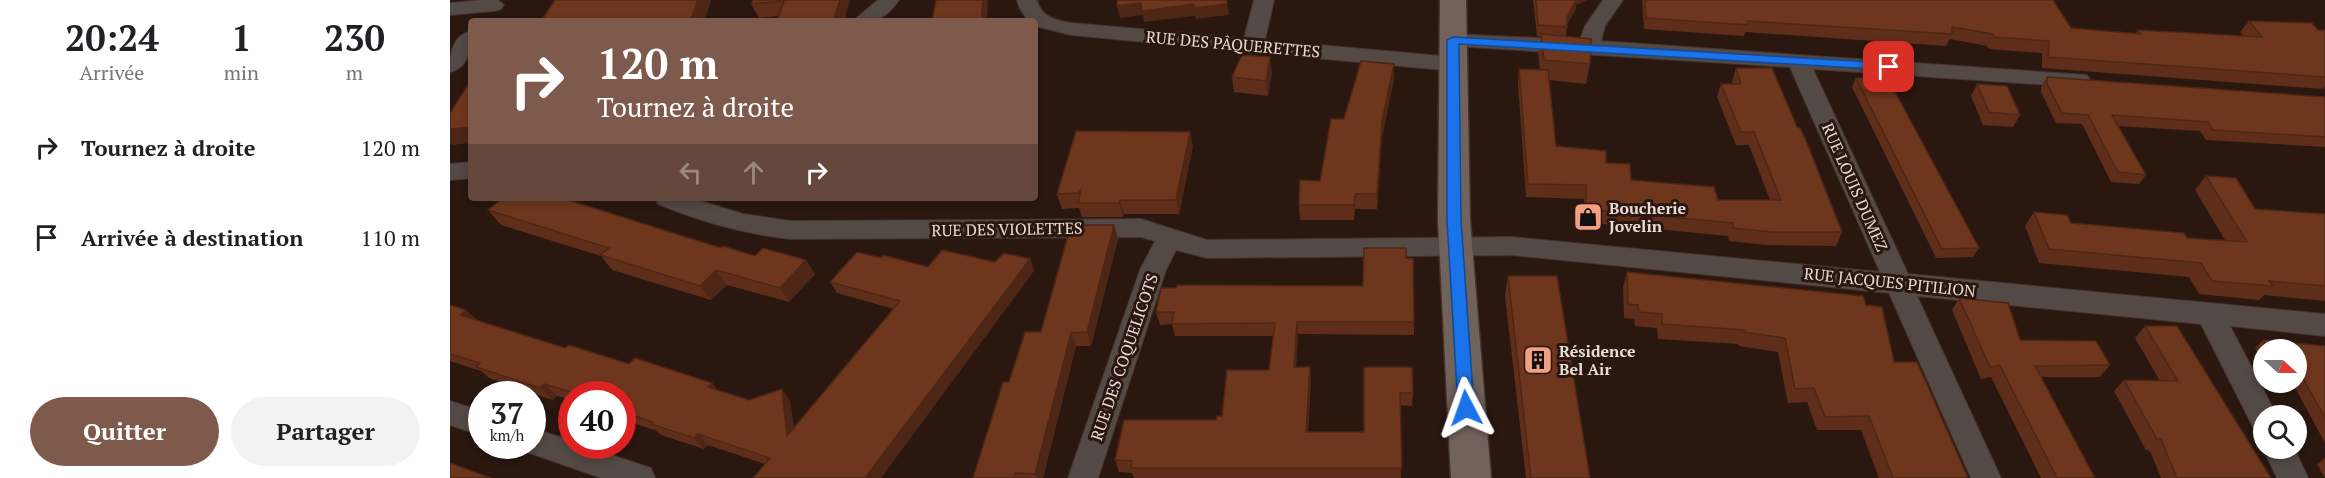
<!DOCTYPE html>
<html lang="fr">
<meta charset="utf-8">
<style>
:root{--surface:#fff;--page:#f2f2f2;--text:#202124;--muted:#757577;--accent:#7e5a4d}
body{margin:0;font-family:"PT Serif",serif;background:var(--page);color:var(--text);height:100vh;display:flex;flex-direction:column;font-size:22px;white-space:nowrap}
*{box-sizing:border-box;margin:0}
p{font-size:20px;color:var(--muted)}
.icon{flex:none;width:33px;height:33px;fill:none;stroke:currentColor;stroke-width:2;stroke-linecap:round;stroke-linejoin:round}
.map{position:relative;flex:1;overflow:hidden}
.details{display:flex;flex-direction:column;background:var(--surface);width:450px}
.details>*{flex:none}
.top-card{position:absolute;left:18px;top:18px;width:570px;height:183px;border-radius:6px;box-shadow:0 3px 9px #0003;background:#7e5a4d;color:#fff;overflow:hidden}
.needle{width:39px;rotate:111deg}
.fabs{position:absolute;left:1803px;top:339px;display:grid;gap:12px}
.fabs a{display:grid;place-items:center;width:54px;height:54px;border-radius:50%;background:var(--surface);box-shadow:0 3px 9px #0003;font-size:30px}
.speed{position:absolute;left:18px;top:381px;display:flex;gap:12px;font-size:30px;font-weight:700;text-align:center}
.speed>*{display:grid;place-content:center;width:78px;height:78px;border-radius:50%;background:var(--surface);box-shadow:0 3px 9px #0003;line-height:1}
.speed small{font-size:15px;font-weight:400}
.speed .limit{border:9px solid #d22;background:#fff;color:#111}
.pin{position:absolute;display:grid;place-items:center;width:51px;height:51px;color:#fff;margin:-26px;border-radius:12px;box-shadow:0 3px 9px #0006}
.me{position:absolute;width:66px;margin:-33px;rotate:356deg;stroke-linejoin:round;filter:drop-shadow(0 0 4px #0008)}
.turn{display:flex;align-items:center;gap:21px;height:126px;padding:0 30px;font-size:27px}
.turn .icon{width:78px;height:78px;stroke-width:2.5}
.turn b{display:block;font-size:42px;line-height:51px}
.lanes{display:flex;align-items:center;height:57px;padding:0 30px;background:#0003;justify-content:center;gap:30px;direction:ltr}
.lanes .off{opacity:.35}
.eta{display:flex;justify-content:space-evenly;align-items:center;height:102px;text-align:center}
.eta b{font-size:36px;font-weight:800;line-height:42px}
.cta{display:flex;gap:12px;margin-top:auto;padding:12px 30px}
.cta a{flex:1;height:69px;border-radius:36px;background:var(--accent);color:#fff;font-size:24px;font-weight:800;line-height:69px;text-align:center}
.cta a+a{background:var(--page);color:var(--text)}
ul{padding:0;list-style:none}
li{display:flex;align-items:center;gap:18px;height:90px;padding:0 30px}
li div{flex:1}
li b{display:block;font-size:22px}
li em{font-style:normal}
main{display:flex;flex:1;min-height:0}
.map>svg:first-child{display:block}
</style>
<main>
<section class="details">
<div class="eta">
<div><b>20:24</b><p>Arrivée</p></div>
<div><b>1</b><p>min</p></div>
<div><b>230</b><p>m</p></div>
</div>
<ul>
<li><svg class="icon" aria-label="right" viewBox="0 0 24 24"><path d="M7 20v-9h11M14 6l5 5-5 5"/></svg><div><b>Tournez à droite</b></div><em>120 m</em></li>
<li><svg class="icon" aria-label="arrive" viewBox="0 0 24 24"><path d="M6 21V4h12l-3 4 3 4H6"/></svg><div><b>Arrivée à destination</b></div><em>110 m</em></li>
</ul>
<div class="cta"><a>Quitter</a><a>Partager</a></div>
</section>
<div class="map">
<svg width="1875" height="478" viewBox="0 0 1875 478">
<rect width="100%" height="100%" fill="#291710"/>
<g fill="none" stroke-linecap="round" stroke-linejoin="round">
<g stroke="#44332c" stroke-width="2">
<g id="street">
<path d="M32 0H48L54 5 51 9 44 11 0 15V3Z"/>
<path d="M428 0H449C434 21 427 21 403 21Z"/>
<path d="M567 0H587C591 17 605 20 621 23L794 38 804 0H824L815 40 1003 57 1011 59 1014 64 1011 69 1003 71 621 35 585 26V21H578L569 7Z"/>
<path d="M1153 0H1173L1155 26 1151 41 1637 75 1640 80 1637 85 1629 87 1363 69 1458 274 1875 314V336L1780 326 1827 416H1814V432L1804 429 1751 324 1467 296 1551 478H1521L1439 293 1062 255 757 258 726 250 716 270 648 478H618L690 270 705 241 691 237 341 239C295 234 251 222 208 204L205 198H241L293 214 341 221 691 219 757 240 1062 237 1430 272 1340 67 1003 46 996 44 993 40 996 36 1003 34 1130 40 1135 26Z"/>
<path d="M21 31C21 48 20 67 0 72 0 55 1 36 21 31Z"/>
<path d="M21 162V178L0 180V164Z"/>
<path d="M0 401 32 411V436L0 425Z"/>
<path d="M82 428 122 441V446H134L201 468 205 478H151L71 450 69 446H82Z"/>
<path d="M1814 447V448H1844L1858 478H1827L1813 448Z"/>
</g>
</g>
<g stroke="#44332c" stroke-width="3">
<path id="secondary" d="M990 0H1016L1020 220 1041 478H1001L988 220Z"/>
</g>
<use href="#street" fill="#534945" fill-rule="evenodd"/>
<use href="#secondary" fill="#71625c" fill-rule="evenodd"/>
</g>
<g fill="#5f2e1a">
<path d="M303 0H400L394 21H327L329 16 309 18 301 4Z"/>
<path d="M1083 0H1137L1126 5V9L1117 24 1116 37 1140 64 1136 84 1099 80 1106 146 1156 163 1181 180 1268 200H1320L1299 145H1286L1267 97 1271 84H1283L1282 81 1286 68 1392 232 1386 246 1317 245 1279 241 1278 236 1133 222 1134 199 1076 197 1068 83 1069 69 1090 70 1088 53 1091 37 1087 36Z"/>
<path d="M1192 0H1603L1621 28 1686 33 1688 30 1794 36 1790 32 1799 21 1875 30V86L1873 89 1592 68V53L1539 49 1537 46 1500 39 1496 46 1295 32 1294 36 1194 29Z"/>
<path d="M822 72 818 96 784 92 782 77Z"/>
<path d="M1597 77 1875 97V147L1756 140 1750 131 1668 126 1696 175 1689 184 1661 182 1632 124 1606 123 1591 92V87Z"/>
<path d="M1406 78 1529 248 1523 257 1486 258 1402 87Z"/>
<path d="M944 79 932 137 927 209H905L904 220H850L849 205 870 181 894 119Z"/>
<path d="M1527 84 1570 115 1563 127 1533 125 1521 96Z"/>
<path d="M743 146 729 214H674L673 217H632L629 208 612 209 607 194Z"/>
<path d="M1756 176 1805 209 1875 214V301L1814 295 1809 300 1749 294 1739 277 1589 263 1575 226 1584 212 1621 223 1737 238 1775 240 1745 190Z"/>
<path d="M38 210 271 248 305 256 356 260 365 274 339 302 277 285 261 300 162 270 151 256 51 225Z"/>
<path d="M664 225 668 239 641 346H626L593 478H523L559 382 591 332Z"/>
<path d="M431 258 478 267 580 259 584 271 315 464 258 445 254 449 211 435 207 431 183 423 180 419 172 417V394H122V400L107 396 102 400 39 378 31 371 0 361V305L16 310 27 320 115 348 262 383 268 391 299 400 340 401 344 428 444 309 387 293 380 282Z"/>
<path d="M956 258 964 322V335L848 334 846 367 861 379 858 432H914V367L963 393 962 406 950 405 951 478H684L682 473 669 472 665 460 766 420 772 416 819 370 824 336H725L722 324 710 325 706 312 913 286Z"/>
<path d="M1177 272 1416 305 1444 362 1518 478H1429L1411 430H1367L1357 402 1338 403 1328 352 1289 346 1288 344 1208 339 1207 328 1185 326 1184 319 1174 318 1173 287Z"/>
<path d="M1058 276 1140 478H1076L1055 296Z"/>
<path d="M1509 298 1570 340 1660 365 1650 377H1591L1645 478H1591L1541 377 1531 379 1502 310Z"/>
<path d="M1695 326 1821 478H1711L1700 451 1696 450 1664 391 1674 380 1710 381 1685 338Z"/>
<path d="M1813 340 1875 346V443L1842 382H1846V350H1814V363L1805 348Z"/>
<path d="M1875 458V478L1867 464Z"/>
</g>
<g fill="#4e2615">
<path d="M248 0H260L261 2 254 21H240Z"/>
<path d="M390 0H400L394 21H383Z"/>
<path d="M533 0H538L537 21H531Z"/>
<path d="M1126 0H1137L1126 5V9L1115 28 1117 17Z"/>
<path d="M691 3 777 4 779 15 746 19 745 16 694 22 693 15 670 18 667 6Z"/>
<path d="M820 57 822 72 818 96 816 81Z"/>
<path d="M944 64V79L932 137 927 209V194L932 121Z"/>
<path d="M21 127V143L2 145 0 143V129Z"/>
<path d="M740 132 743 146 729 214 726 200Z"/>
<path d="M905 194V209L904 220V205Z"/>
<path d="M670 200 674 214 673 217 669 203Z"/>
<path d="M664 225 668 239 641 346 637 332Z"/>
<path d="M580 259 584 271 431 478H415Z"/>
<path d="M356 260 365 274 339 302 330 288Z"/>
<path d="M266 270 277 285 261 300 250 286Z"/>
<path d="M16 310 28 322 10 315Z"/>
<path d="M847 322 848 334 845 380 844 367Z"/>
<path d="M621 333 626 346 593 478H587L585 474Z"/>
<path d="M860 367 861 379 857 444 856 432Z"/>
<path d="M262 383 271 394 258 387Z"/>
<path d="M95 384 107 396 102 400 90 388Z"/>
<path d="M332 389 340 401 346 447 337 436Z"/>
<path d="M248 434 258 445 254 449 244 438Z"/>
</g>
<g fill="#6f361e" stroke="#4e2615" stroke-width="1.5">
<path d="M105 0H248L240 21H91Z"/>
<path d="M303 0H390L383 21H327L334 1 301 4Z"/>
<path d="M486 0H533L531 21H482Z"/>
<path d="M667 0H777V4L744 8V4L692 11 691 3 667 6Z"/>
<path d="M1086 0H1126L1117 17V27L1088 25Z"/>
<path d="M1195 0H1603L1621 28 1690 34 1688 30 1812 37 1799 21 1862 23 1868 30H1875V77L1598 57 1599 41 1545 37 1543 34 1502 27V34L1297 21 1298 25 1196 18Z"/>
<path d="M1091 34 1141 39 1140 64 1094 60Z"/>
<path d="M792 55 820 57 816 81 782 77Z"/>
<path d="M911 61 944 64 932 121 927 194H905L904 205H849L850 180 870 181 881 119H894Z"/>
<path d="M1286 68H1322L1347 127 1350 128 1355 138 1392 232H1322L1283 228V223L1136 209V185L1078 184 1069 69 1098 70 1106 146 1156 151V163L1180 164 1181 180 1264 187 1268 200H1331L1304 132H1291L1271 84H1291Z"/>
<path d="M1437 77 1529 248 1492 249 1406 78Z"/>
<path d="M1597 77 1875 97V137L1763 130 1758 122 1662 115 1696 175 1668 172 1638 115 1612 113 1597 83Z"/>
<path d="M21 80V127L0 129V113Z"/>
<path d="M1527 84 1557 86 1570 115 1539 112Z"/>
<path d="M626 131 740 132 726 200H670L669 203H628L631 190 628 193 607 194Z"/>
<path d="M1756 176 1786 178 1805 209 1875 214V286L1819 281 1823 286 1762 281 1751 263 1599 249 1584 212 1617 215 1621 223 1734 233 1737 238 1797 242Z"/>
<path d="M53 198H112L271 248 273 246 305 256 313 248 356 260 330 288 266 270 250 286 150 255 159 248 38 210Z"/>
<path d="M621 225H664L637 332 621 333 585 474 565 473 564 478H523L553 382H559L575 332H591Z"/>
<path d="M914 248H956V258L963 259 964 322H847L844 367H860L856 432H914V367H962L963 393H950L952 468H681L682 461 665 460 674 420H766L767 416H772L777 370H819L825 323 722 324 724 312H706L711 288H726L727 285 913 286Z"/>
<path d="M492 250 545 262 554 253 580 259 415 478H303L320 458 248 434 244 438 201 424 203 422 172 412 174 410 172 409V394H127L95 384 90 388 26 367 30 363 0 354V305L16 310 10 315 115 348 119 345 179 364 185 358 262 383 258 387 299 400 332 389 337 436 450 301 380 282 407 252 431 258 433 255 478 267Z"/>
<path d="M1177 272 1413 296 1416 305 1432 307 1444 362H1467L1518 478H1443L1419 416 1375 417 1364 388 1345 389 1335 338 1294 332V330L1212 324V314L1189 312 1188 305 1178 304Z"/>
<path d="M1058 276H1107L1140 478H1081Z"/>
<path d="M1509 298 1558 303 1570 340 1646 341 1660 365 1585 366 1645 478H1607L1550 365 1540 367Z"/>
<path d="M1695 326H1727L1821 478H1727L1711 439H1707L1674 380 1728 381Z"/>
<path d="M1813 340 1875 346V418L1850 373H1846V350H1819Z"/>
<path d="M0 463 41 478H0Z"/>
</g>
<path fill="#1a73e8" stroke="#114b97" stroke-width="1.5" d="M1003 37 1439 63 1445 67 1439 70 1009 44 1011 220 1024 408 1022 413 1016 415 1011 413 1008 408 997 220V40Z"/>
<defs>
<g id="shop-square" transform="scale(1.5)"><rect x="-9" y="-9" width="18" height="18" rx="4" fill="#f2a080" stroke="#291710"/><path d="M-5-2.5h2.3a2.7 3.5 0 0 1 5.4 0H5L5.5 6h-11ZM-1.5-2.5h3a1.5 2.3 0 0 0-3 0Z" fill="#111"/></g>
<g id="building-square" transform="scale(1.5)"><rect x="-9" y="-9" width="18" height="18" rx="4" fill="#f2a080" stroke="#291710"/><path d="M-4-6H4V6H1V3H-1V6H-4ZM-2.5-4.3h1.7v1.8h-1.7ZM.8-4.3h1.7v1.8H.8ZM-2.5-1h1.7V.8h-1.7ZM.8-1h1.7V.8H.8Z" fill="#111"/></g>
</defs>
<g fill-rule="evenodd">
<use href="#shop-square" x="1138" y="217"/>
<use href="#building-square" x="1088" y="360"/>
</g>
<g text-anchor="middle" stroke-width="6" stroke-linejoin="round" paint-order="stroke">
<g font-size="16" fill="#e9dcd6" stroke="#291710">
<text transform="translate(783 44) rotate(5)" y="6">RUE DES PÂQUERETTES</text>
<text transform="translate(1405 187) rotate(66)" y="6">RUE LOUIS DUMEZ</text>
<text transform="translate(557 229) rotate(-1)" y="6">RUE DES VIOLETTES</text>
<text transform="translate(1440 282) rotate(6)" y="6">RUE JACQUES PITILION</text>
<text transform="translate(674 357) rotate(-71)" y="6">RUE DES COQUELICOTS</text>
</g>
<g font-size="16" font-weight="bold" fill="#e9dcd6" stroke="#291710" text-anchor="start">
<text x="1159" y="214">Boucherie<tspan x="1159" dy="18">Jovelin</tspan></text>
<text x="1109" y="357">Résidence<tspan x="1109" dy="18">Bel Air</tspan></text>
</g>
</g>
</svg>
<div class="fabs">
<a><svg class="needle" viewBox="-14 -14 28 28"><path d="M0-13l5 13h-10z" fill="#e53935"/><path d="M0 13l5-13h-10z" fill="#757577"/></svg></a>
<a><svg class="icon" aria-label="search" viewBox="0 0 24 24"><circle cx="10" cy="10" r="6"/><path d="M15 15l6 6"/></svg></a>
</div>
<div class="speed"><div>37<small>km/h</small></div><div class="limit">40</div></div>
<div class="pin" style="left:1439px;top:67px;background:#d93025"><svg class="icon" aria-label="arrive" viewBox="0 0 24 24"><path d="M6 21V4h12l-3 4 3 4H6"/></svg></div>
<svg class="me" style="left:1016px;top:408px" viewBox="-20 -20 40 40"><path d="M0-17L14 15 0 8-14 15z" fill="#1a73e8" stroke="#fff" stroke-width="4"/></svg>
<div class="top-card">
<div class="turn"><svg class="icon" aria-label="right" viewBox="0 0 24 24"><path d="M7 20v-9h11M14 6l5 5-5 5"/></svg><div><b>120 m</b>Tournez à droite</div></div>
<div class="lanes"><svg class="icon off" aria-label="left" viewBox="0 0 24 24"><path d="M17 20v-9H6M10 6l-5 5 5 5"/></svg><svg class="icon off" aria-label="ahead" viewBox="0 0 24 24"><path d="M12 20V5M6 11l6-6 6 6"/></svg><svg class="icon" aria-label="right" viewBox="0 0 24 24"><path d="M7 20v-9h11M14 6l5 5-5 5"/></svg></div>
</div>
</div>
</main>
